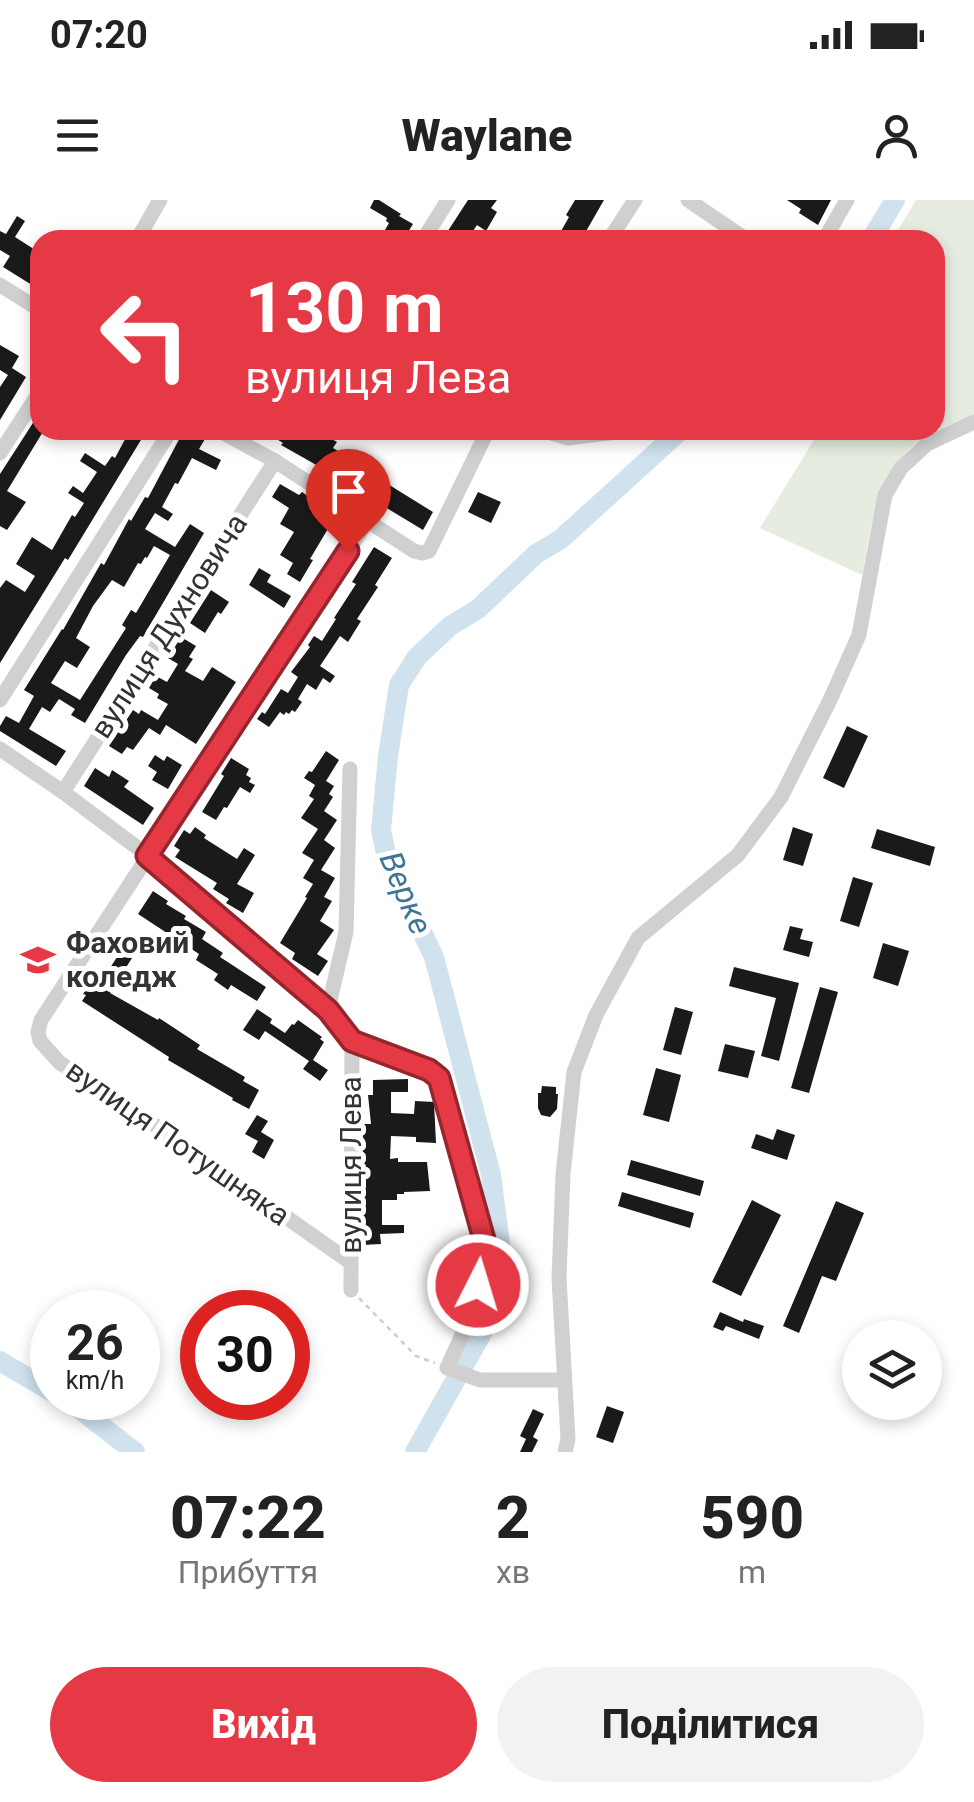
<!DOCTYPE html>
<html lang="uk">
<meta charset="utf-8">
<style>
:root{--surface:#fff;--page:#f2f2f2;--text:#222;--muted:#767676;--accent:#e63946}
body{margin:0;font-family:Roboto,sans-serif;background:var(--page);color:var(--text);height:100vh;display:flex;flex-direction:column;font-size:38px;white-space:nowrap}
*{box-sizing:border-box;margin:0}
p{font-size:32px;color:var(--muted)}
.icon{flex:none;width:55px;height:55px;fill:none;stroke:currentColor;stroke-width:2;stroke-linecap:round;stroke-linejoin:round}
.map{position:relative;height:1252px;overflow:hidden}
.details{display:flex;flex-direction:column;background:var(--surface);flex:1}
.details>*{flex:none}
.guide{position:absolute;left:30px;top:30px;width:915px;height:210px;border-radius:30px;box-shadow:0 5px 15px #0003;background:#e63946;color:#fff;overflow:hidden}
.fabs{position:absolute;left:842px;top:1120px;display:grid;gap:20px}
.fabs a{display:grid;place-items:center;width:100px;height:100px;border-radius:50%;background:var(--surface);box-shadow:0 5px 15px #0003;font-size:50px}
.speed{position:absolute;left:30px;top:1090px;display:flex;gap:20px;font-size:50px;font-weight:700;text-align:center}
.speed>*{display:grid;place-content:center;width:130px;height:130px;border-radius:50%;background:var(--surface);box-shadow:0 5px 15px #0003;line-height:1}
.speed small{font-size:25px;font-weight:400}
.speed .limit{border:15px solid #d22;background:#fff;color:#111}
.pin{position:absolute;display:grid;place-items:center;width:85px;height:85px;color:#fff;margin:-102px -42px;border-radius:50% 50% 50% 0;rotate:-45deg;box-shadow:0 0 10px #0007}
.pin .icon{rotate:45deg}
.me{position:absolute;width:110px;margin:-55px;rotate:5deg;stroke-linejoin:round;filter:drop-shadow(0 0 8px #0008)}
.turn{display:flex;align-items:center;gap:35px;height:210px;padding:0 50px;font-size:45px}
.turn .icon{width:130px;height:130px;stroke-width:2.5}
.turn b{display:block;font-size:70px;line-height:85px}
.eta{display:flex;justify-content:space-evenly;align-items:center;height:170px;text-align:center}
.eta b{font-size:60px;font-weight:800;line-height:70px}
.primary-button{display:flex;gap:20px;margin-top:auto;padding:20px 50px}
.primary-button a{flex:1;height:115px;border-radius:60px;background:var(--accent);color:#fff;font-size:40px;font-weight:800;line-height:115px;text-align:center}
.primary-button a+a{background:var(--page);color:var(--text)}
.status{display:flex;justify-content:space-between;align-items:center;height:70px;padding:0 50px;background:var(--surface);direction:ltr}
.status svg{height:28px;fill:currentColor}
header{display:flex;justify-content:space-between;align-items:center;height:130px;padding:0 50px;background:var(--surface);font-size:45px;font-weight:800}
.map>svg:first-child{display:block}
</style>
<div class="status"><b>07:20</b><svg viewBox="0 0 49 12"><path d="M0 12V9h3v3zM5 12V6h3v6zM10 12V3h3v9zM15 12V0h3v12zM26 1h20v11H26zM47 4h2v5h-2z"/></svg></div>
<header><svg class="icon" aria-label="menu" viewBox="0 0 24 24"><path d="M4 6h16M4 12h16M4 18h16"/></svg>Waylane<svg class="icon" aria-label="person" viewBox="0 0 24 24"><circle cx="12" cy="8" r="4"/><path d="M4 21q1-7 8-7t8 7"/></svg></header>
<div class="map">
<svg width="974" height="1252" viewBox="0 0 974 1252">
<rect width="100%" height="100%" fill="#fff"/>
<path fill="#e6ecdf" d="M916 0H974V215C958 222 939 228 924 237 874 272 873 320 862 375L760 328 820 230H935V40H892Z"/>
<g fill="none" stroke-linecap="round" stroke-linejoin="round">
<g stroke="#cfe2ee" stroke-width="20">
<path d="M871 40 895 0"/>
<path d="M0 1161 52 1192"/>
<path d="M61 1198 77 1207 135 1252"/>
<path d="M415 1252 481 1135 498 1101 504 1074 491 975 434 757 387 659 381 630 388 556 399 485 417 457 450 426 478 409 536 354 561 339 681 230"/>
</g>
</g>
<g fill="#1a1a1a" fill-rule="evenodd">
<path d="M374 0H379L401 14 399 16 413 24 403 40 385 30 389 23 386 21 387 18 370 8Z"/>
<path d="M468 0H497L491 8 497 12 486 31 477 25 467 40H442Z"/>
<path d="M575 0H604L581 40H556L569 17 566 15Z"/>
<path d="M787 0H831L818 25 799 13 801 9Z"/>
<path d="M17 16 25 21 15 37 40 53V90L3 67 10 56 0 50V31L6 34Z"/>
<path d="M0 145 19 156 12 168 26 177 0 220V187L8 175 0 170Z"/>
<path d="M40 212V230H44L7 291 26 302 7 330 0 326V274Z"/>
<path d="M130 230H147L68 360 65 358 0 463V388L6 380 25 392 35 376 16 364 32 337 52 350 72 315 75 317 84 303 68 293 73 286 83 293 97 272 80 261 85 253 105 266 112 256 115 258Z"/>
<path d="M184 230 205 239 199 249 221 260 216 270 192 258 178 284 175 283 162 307 173 314 168 321 155 313 145 329 175 347 190 324 204 333 143 437 140 436 126 455 85 523 71 515 75 509 59 499 50 512 42 507 29 529 66 551 56 566 0 531V526L6 516 19 523 34 496 24 490 62 429 63 430 101 363 104 365 129 319 131 321 145 297 148 298ZM154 346 170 355 136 413 131 410 122 425 126 428 80 500 51 483 65 461 77 468 90 447 76 438 93 406 112 380 124 387 138 363 141 364 145 357 147 358Z"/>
<path d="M262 230H316L337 242 333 248 366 268 368 264 381 272 378 278 433 312 423 330 380 304 384 297 367 287 364 292 281 245 283 243Z"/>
<path d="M280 284 299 295 302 292 314 300 312 303 335 317 310 359 313 360 300 382 287 374 293 363 280 355 294 332 280 324 289 308 272 297Z"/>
<path d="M478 292 501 302 491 323 468 312Z"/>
<path d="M374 347 392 358 375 385 378 387 357 419 361 421 348 442 340 436 320 466 335 476 330 483 323 478 316 490 307 484 298 499 302 502 295 512 292 510 289 514 286 512 284 515 280 512 269 527 257 519 262 512 265 514 281 489 288 493 298 477 291 472 310 447 308 445 314 436 322 441 336 419 334 418 356 384 352 382Z"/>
<path d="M259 368 271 375 267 382 291 396 284 408 249 385Z"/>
<path d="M211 390 229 402 221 414 218 412 205 433 190 423Z"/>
<path d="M181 437 196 446 189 457 193 459 185 471 203 481 212 467 236 482 196 544 166 525 160 535 149 528 133 550 127 547 122 554 109 546 133 510 139 514 141 510 158 520 168 504 157 498 159 494 149 488 156 476 167 482 178 464 168 458Z"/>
<path d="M847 526 868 536 844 588 823 578Z"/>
<path d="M326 551 339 560 326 581 334 586 329 594 333 597 324 611 337 620 324 640 335 648 321 670 335 678 324 697 332 701 320 721 334 730 317 754 328 761 318 776 292 759 295 753 280 743 307 698 305 697 313 684 303 678 314 660 302 653 318 629 301 618 314 599 309 596 315 585 304 578 309 571 312 572Z"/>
<path d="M155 555 164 561 167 556 182 565 168 589 152 580 157 572 148 566Z"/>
<path d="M231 558 249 569 246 575 251 578 249 582 255 585 250 593 240 587 227 608 224 607 216 620 202 612 224 576 221 574Z"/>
<path d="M95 568 109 577 112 570 129 581 124 587 154 608 143 625 84 586Z"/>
<path d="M195 627 206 635 204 638 237 659 244 648 255 655 237 684 254 693 243 713 226 703 229 699 213 689 217 683 175 657 180 650 174 646 184 630 190 634Z"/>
<path d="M793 627 813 634 803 666 783 660Z"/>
<path d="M877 629 935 647 930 666 871 648Z"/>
<path d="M853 677 873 683 859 727 840 721Z"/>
<path d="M153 691 168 701 166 704 186 716 184 719 206 732 202 739 223 753 220 757 266 787 257 801 231 785 228 790 214 780 218 774 196 760 199 754 138 714Z"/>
<path d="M790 726 803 729 800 739 813 742 809 757 783 750Z"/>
<path d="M883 743 909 751 898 786 873 778Z"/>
<path d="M121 751 132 758 110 793 158 820 159 818 200 845 197 849 245 877 243 881 259 890 249 909 232 900 233 898 168 860 169 857 82 801 86 795 83 794 99 770 106 774Z"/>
<path d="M734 767 799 783 779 861 761 856 776 798 729 786Z"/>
<path d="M820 787 838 792 809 893 791 888Z"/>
<path d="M675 807 693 812 681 855 663 850Z"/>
<path d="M257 809 272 819 270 823 285 833 292 824 294 825 298 820 322 837 320 839 324 842 313 860 328 870 320 881 303 869 309 861 265 831 259 840 243 830Z"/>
<path d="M725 844 755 851 748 878 718 871Z"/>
<path d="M656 868 681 875 669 922 643 915Z"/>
<path d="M408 879V892H391V913L414 914 415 901 434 902 436 943 416 942V937L391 936 390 959 398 958V962H427L430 991 404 992V994H397V1000H382V1025H404V1033L380 1034 381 1044 362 1045 363 924H371L368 895H373V880Z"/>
<path d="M542 886 556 887V894H558L557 909 550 917 541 915 538 908V893H541Z"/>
<path d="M257 915 268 921 261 932 274 940 264 959 252 952 258 941 245 934Z"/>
<path d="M777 929 795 935 787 960 751 948 756 934 773 940Z"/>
<path d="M631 960 704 981 700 996 627 975Z"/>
<path d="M622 992 694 1013 690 1028 618 1006Z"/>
<path d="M752 1000 781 1015 741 1096 712 1082Z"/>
<path d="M836 1001 864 1013 836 1081 822 1076 799 1133 783 1126Z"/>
<path d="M720 1112 743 1122 744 1119 764 1126 759 1139 726 1126 723 1131 713 1127Z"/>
<path d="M607 1206 624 1212 613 1243 596 1237Z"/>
<path d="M533 1209 544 1214 533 1237 538 1240 532 1252H520L526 1239 520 1236Z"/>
</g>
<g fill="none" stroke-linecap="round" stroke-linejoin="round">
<path stroke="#cdcdcd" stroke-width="2.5" stroke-dasharray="5 5" stroke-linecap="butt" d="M359 1098 416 1156 435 1163"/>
<g stroke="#d0d0d0" stroke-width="15">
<path d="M688 0 747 40"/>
<path d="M137 40 160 0"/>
<path d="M423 40 448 0"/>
<path d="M609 40 635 0"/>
<path d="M824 40 847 0"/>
<path d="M0 85 40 110"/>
<path d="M218 230 275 261 414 351 422 353 429 351 488 230"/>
<path d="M541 230 568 238 609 233 613 230"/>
<path d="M0 253 40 191"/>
<path d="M0 500 171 230"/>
<path d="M0 549 63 592 147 655 328 809 352 841"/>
<path d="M63 592 275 261"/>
<path d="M328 809 346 732 350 569"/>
<path d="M350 1062 158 927 60 863 40 841 38 832 41 820 368 320"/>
<path d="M351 1090 352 841 429 871 439 877 485 1043 475 1107 447 1168 480 1180H564"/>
<path d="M565 1252 568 1239 559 1078 563 974 574 872 596 815 638 738 738 655 781 597 830 500 859 435 885 295 901 268 927 244 974 222"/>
</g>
</g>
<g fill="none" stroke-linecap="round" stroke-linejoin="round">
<g stroke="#96252e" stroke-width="25">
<path id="route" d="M348 351 147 656 328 810 352 841 429 870 439 878 485 1043 478 1085"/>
</g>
<use href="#route" stroke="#e63946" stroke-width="18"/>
</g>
<defs>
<g id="university-bare" transform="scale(2.7)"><path d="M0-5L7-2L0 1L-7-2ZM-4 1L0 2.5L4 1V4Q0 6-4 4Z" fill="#e63946" stroke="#fff" stroke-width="2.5" paint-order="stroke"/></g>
</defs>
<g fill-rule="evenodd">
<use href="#university-bare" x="38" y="760"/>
</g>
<g text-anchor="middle" stroke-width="10" stroke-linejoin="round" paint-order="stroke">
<g font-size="30" fill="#333" stroke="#fff">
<text transform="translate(169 426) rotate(-57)" y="10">вулиця Духновича</text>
<text transform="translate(178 943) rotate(35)" y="10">вулиця Потушняка</text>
<text transform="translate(351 965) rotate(-90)" y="10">вулиця Лева</text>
</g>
<g font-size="30" font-weight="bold" fill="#333" stroke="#fff" text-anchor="start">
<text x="66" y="753">Фаховий<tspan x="66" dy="34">коледж</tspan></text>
</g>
<g font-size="32" font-style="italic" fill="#3f7597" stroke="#fff">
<text transform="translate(406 693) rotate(67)" y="11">Верке</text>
</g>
</g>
</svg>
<div class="fabs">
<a><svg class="icon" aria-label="layers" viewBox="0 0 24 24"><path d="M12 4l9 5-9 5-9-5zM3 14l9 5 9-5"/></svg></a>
</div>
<div class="speed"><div>26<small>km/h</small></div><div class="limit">30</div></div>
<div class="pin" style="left:348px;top:351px;background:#d93025"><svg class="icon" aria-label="arrive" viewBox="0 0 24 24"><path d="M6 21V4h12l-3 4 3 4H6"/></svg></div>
<svg class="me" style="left:478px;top:1085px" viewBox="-20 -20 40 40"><circle r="17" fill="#e63946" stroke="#fff" stroke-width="3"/><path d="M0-11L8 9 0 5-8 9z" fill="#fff"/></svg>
<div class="guide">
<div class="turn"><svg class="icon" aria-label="left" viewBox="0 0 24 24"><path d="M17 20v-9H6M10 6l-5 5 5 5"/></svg><div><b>130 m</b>вулиця Лева</div></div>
</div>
</div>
<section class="details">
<div class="eta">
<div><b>07:22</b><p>Прибуття</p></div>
<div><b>2</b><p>хв</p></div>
<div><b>590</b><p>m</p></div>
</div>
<div class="primary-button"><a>Вихід</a><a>Поділитися</a></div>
</section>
